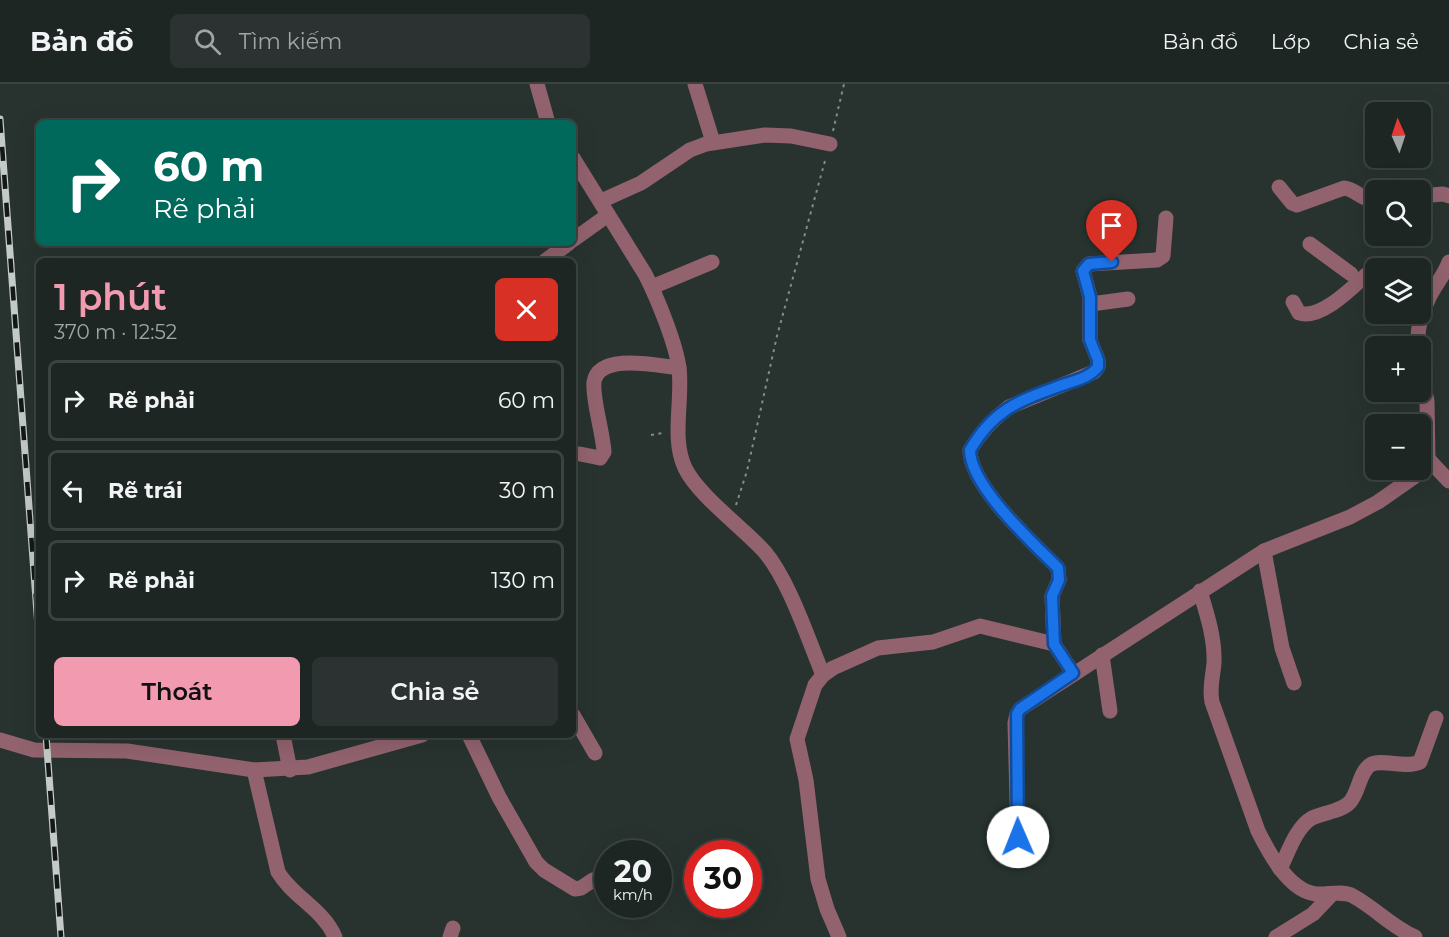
<!DOCTYPE html>
<html lang="vi">
<meta charset="utf-8">
<style>
:root{--surface:#1e2624;--page:#2b3231;--text:#f1f3f6;--muted:#a1a5a6;--line:#3c4341;--accent:#f29ab0}
body{margin:0;font-family:Montserrat,sans-serif;background:var(--page);color:var(--text);height:100vh;display:flex;flex-direction:column;font-size:22px;white-space:nowrap}
*{box-sizing:border-box;margin:0}
p{font-size:20px;color:var(--muted)}
.icon{flex:none;width:33px;height:33px;fill:none;stroke:currentColor;stroke-width:2;stroke-linecap:round;stroke-linejoin:round}
.map{position:relative;flex:1;overflow:hidden}
.sheet{position:absolute;left:36px;top:174px;width:540px;height:480px;display:flex;flex-direction:column;background:var(--surface);border-radius:9px;box-shadow:0 6px 24px #0002,0 0 0 2px var(--line)}
.sheet>*{flex:none}
.banner{position:absolute;left:36px;top:36px;width:540px;height:126px;border-radius:9px;box-shadow:0 6px 24px #0002,0 0 0 2px var(--line);background:#00695c;color:#fff;overflow:hidden}
.needle{width:39px;rotate:357deg}
.fabs{position:absolute;left:1365px;top:18px;display:grid;gap:12px}
.fabs a{display:grid;place-items:center;width:66px;height:66px;border-radius:9px;background:var(--surface);box-shadow:0 6px 24px #0002,0 0 0 2px var(--line);font-size:30px}
.speed{position:absolute;left:594px;top:756px;display:flex;gap:12px;font-size:30px;font-weight:700;text-align:center}
.speed>*{display:grid;place-content:center;width:78px;height:78px;border-radius:50%;background:var(--surface);box-shadow:0 6px 24px #0002,0 0 0 2px var(--line);line-height:1}
.speed small{font-size:15px;font-weight:400}
.speed .limit{border:9px solid #d22;background:#fff;color:#111}
.pin{position:absolute;display:grid;place-items:center;width:51px;height:51px;color:#fff;margin:-62px -26px;border-radius:50% 50% 50% 0;rotate:-45deg;box-shadow:0 0 6px #0007}
.pin .icon{rotate:45deg}
.me{position:absolute;width:66px;margin:-33px;rotate:359deg;stroke-linejoin:round;filter:drop-shadow(0 0 4px #0008)}
.turn{display:flex;align-items:center;gap:21px;height:126px;padding:0 18px;font-size:27px}
.turn .icon{width:78px;height:78px;stroke-width:2.5}
.turn b{display:block;font-size:42px;line-height:51px}
.round{display:grid;place-items:center;flex:none;width:63px;height:63px;border-radius:9px;background:var(--page)}
.overview{display:flex;align-items:center;justify-content:space-between;height:102px;padding:0 18px}
h1{font-size:36px;font-weight:600;line-height:45px;color:var(--accent)}
.button{display:flex;gap:12px;margin-top:auto;padding:12px 18px}
.button a{flex:1;height:69px;border-radius:9px;background:var(--accent);color:#111;font-size:24px;font-weight:600;line-height:69px;text-align:center}
.button a+a{background:var(--page);color:var(--text)}
ul{padding:0;list-style:none}
li{display:flex;align-items:center;gap:18px;height:81px;margin:0 12px 9px;padding:0 6px;border:3px solid var(--line);border-radius:9px}
li div{flex:1}
li b{display:block;font-size:22px}
li em{font-style:normal}
header{display:flex;align-items:center;gap:36px;box-sizing:border-box;height:84px;padding:0 30px;background:var(--surface);border-bottom:2px solid var(--line)}
header strong{font-size:28px}
nav{display:flex;gap:33px;margin-inline-start:auto;font-size:21px}
.search{width:420px;height:54px;background:var(--page);display:flex;align-items:center;gap:15px;box-sizing:border-box;padding:0 21px;border-radius:9px;color:var(--muted);font-size:22px}
.map>svg:first-child{display:block}
</style>
<header>
<strong>Bản đồ</strong>
<div class="search"><svg class="icon" aria-label="search" viewBox="0 0 24 24"><circle cx="10" cy="10" r="6"/><path d="M15 15l6 6"/></svg>Tìm kiếm</div>
<nav><a>Bản đồ</a><a>Lớp</a><a>Chia sẻ</a></nav>
</header>
<div class="map">
<svg width="1449" height="853" viewBox="0 0 1449 853">
<rect width="100%" height="100%" fill="#283330"/>
<g fill="none" stroke-linecap="round" stroke-linejoin="round">
<g stroke="#838c89" stroke-width="2" stroke-dasharray="3 4.5" stroke-linecap="butt">
<path d="M833 47 844 0"/>
<path d="M651 351 663 349"/>
<path d="M736 421 747 387 777 252 826 73"/>
</g>
<g stroke="#92636f" stroke-width="15">
<path d="M537 0 548 39"/>
<path d="M695 0 713 58"/>
<path d="M573 74 645 190C657 213 676 260 679 284 683 317 671 354 685 384 698 411 743 444 764 467 789 496 808 555 823 591"/>
<path d="M1279 103 1292 119 1297 121 1344 104C1356 105 1362 117 1376 116"/>
<path d="M1420 112 1443 110 1449 112"/>
<path d="M601 117 641 99 690 66 706 60 765 51 791 52 830 60"/>
<path d="M573 156 608 131"/>
<path d="M1310 160 1351 190"/>
<path d="M545 177 569 159"/>
<path d="M652 203 712 178"/>
<path d="M1293 218 1299 229C1320 236 1351 205 1366 191H1376"/>
<path d="M1091 220 1128 215"/>
<path d="M1418 262C1417 247 1421 230 1428 216 1434 202 1444 192 1449 178"/>
<path d="M580 370 600 374 604 368C603 349 592 314 594 298 599 268 658 282 679 284"/>
<path d="M1428 375 1449 397"/>
<path d="M1264 467 1282 564 1294 599"/>
<path d="M1200 507C1207 530 1215 555 1214 579 1213 592 1209 604 1212 618L1258 747C1269 769 1289 807 1316 810 1328 811 1342 806 1353 812 1375 824 1392 843 1415 853"/>
<path d="M1102 571 1110 627"/>
<path d="M1073 589 1054 560 1052 512 1059 496 1058 484C1033 459 970 402 970 366 980 349 993 335 1009 323L1094 288 1098 283V276L1090 256V213L1083 187 1089 180 1157 176 1163 172 1166 134"/>
<path d="M573 631 595 669"/>
<path d="M283 651 290 686"/>
<path d="M469 651 499 713 536 778 544 786 575 805 581 804 593 796"/>
<path d="M0 656 34 666 127 667 254 686 308 683 422 651"/>
<path d="M254 686 278 788C293 813 324 826 335 853"/>
<path d="M1018 753 1015 639 1017 630 1020 625 1264 467 1350 433 1378 418 1421 388 1428 375 1427 317 1420 284"/>
<path d="M1280 785C1288 769 1296 743 1312 734 1324 728 1341 728 1350 718 1359 708 1359 689 1370 681 1381 674 1406 685 1420 678L1436 634"/>
<path d="M450 853 453 844"/>
<path d="M839 853 827 825 818 795 806 696 797 655 815 601 823 591 833 584 878 564 933 558 980 542 1054 560"/>
<path d="M1276 853 1313 830 1332 810"/>
</g>
<g stroke="#c3cbc9" stroke-width="7">
<g id="rail">
<path d="M0 35 39 556"/>
<path d="M46 651 61 853"/>
</g>
</g>
<use href="#rail" stroke="#141918" stroke-width="4.5" stroke-dasharray="14" stroke-linecap="butt"/>
</g>
<g fill="none" stroke-linecap="round" stroke-linejoin="round">
<g stroke="#114b97" stroke-width="15">
<path id="route" d="M1018 753 1017 630 1020 625 1073 589 1054 560 1052 512 1059 496 1058 484C1033 459 970 402 970 366 995 323 1022 316 1065 300 1077 296 1090 293 1098 283V276L1090 256V213L1083 187 1089 180 1112 178"/>
</g>
<use href="#route" stroke="#1a73e8" stroke-width="10"/>
</g>
</svg>
<div class="fabs">
<a><svg class="needle" viewBox="-14 -14 28 28"><path d="M0-13l5 13h-10z" fill="#e53935"/><path d="M0 13l5-13h-10z" fill="#a1a5a6"/></svg></a>
<a><svg class="icon" aria-label="search" viewBox="0 0 24 24"><circle cx="10" cy="10" r="6"/><path d="M15 15l6 6"/></svg></a>
<a><svg class="icon" aria-label="layers" viewBox="0 0 24 24"><path d="M12 4l9 5-9 5-9-5zM3 14l9 5 9-5"/></svg></a>
<a>+</a>
<a>−</a>
</div>
<div class="speed"><div>20<small>km/h</small></div><div class="limit">30</div></div>
<div class="pin" style="left:1112px;top:178px;background:#d93025"><svg class="icon" aria-label="arrive" viewBox="0 0 24 24"><path d="M6 21V4h12l-3 4 3 4H6"/></svg></div>
<svg class="me" style="left:1018px;top:753px" viewBox="-20 -20 40 40"><circle r="19" fill="#fff"/><path d="M0-13L10 11 0 6-10 11z" fill="#1a73e8"/></svg>
<div class="banner">
<div class="turn"><svg class="icon" aria-label="right" viewBox="0 0 24 24"><path d="M7 20v-9h11M14 6l5 5-5 5"/></svg><div><b>60 m</b>Rẽ phải</div></div>
</div>
<section class="sheet">
<div class="overview"><div><h1>1 phút</h1><p>370 m · 12:52</p></div><a class="round" style="background:#d93025;color:#fff"><svg class="icon" aria-label="close" viewBox="0 0 24 24"><path d="M6 6l12 12M18 6L6 18"/></svg></a></div>
<ul>
<li><svg class="icon" aria-label="right" viewBox="0 0 24 24"><path d="M7 20v-9h11M14 6l5 5-5 5"/></svg><div><b>Rẽ phải</b></div><em>60 m</em></li>
<li><svg class="icon" aria-label="left" viewBox="0 0 24 24"><path d="M17 20v-9H6M10 6l-5 5 5 5"/></svg><div><b>Rẽ trái</b></div><em>30 m</em></li>
<li><svg class="icon" aria-label="right" viewBox="0 0 24 24"><path d="M7 20v-9h11M14 6l5 5-5 5"/></svg><div><b>Rẽ phải</b></div><em>130 m</em></li>
</ul>
<div class="button"><a>Thoát</a><a>Chia sẻ</a></div>
</section>
</div>
